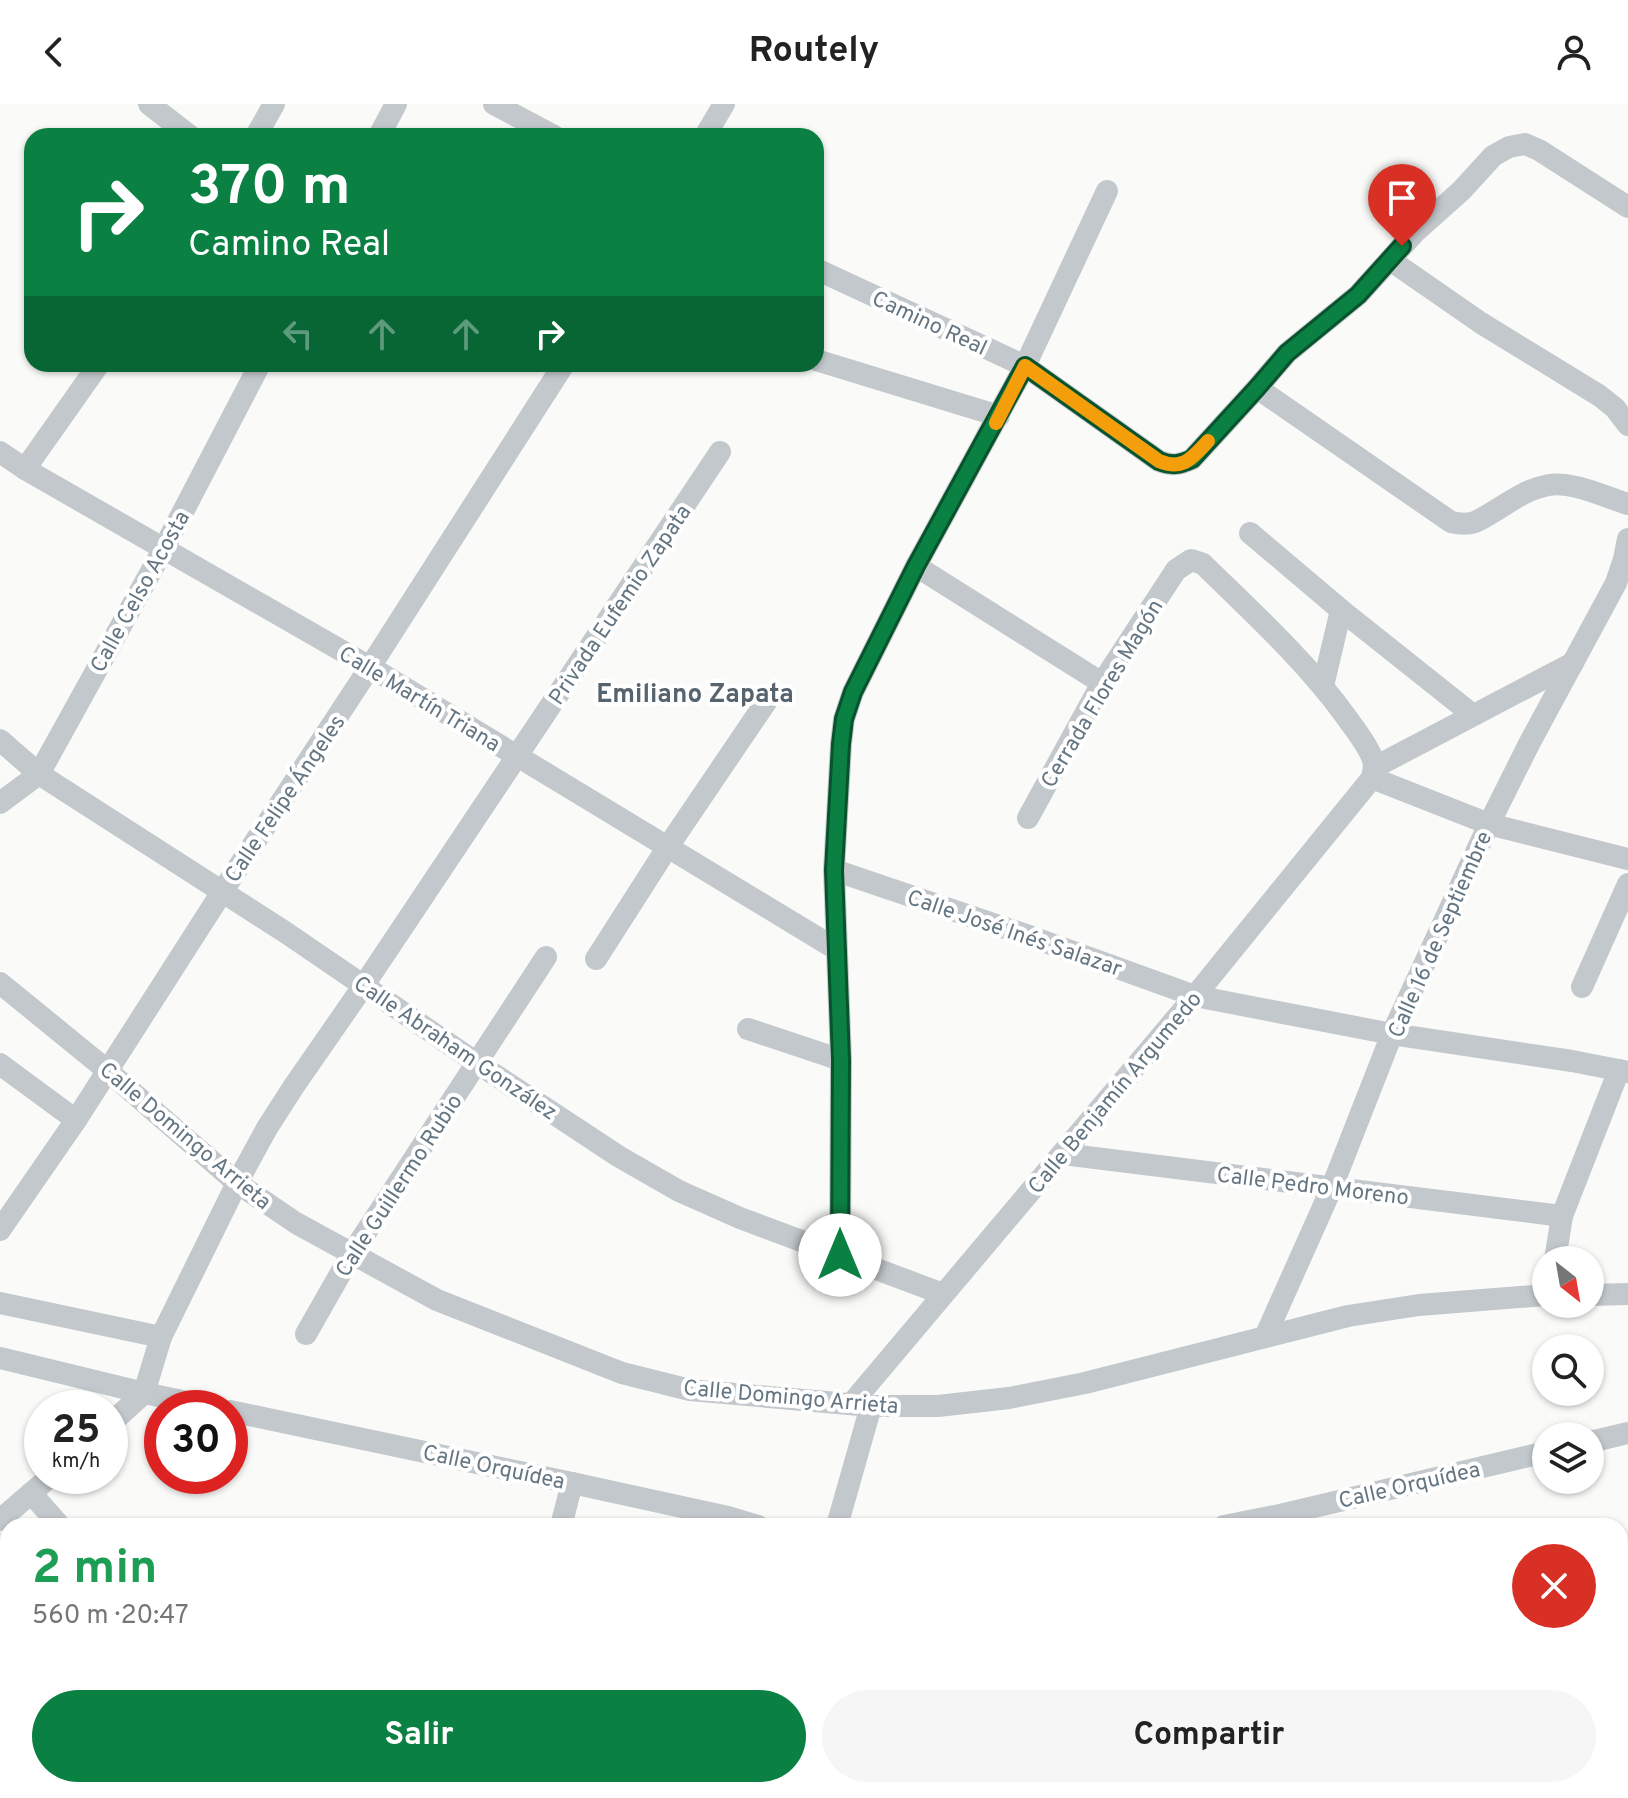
<!DOCTYPE html>
<html lang="es">
<meta charset="utf-8">
<style>
:root{--surface:#fff;--page:#f6f6f6;--text:#222;--muted:#767676;--accent:#0b8043}
body{margin:0;font-family:Overpass,sans-serif;background:var(--page);color:var(--text);height:100vh;display:flex;flex-direction:column;font-size:30px;white-space:nowrap}
*{box-sizing:border-box;margin:0}
p{font-size:26px;color:var(--muted)}
.icon{flex:none;width:44px;height:44px;fill:none;stroke:currentColor;stroke-width:2;stroke-linecap:round;stroke-linejoin:round}
.map{position:relative;flex:1;overflow:hidden}
.panel{position:absolute;left:0px;top:1414px;width:1628px;height:280px;display:flex;flex-direction:column;background:var(--surface);border-radius:24px 24px 0 0;box-shadow:0 2px 6px #0004}
.panel>*{flex:none}
.top-card{position:absolute;left:24px;top:24px;width:800px;height:244px;border-radius:24px;box-shadow:0 2px 6px #0004;background:#0b8043;color:#fff;overflow:hidden}
.needle{width:52px;rotate:149deg}
.tools{position:absolute;left:1532px;top:1142px;display:grid;gap:16px}
.tools a{display:grid;place-items:center;width:72px;height:72px;border-radius:50%;background:var(--surface);box-shadow:0 2px 6px #0004;font-size:40px}
.speed{position:absolute;left:24px;top:1286px;display:flex;gap:16px;font-size:40px;font-weight:700;text-align:center}
.speed>*{display:grid;place-content:center;width:104px;height:104px;border-radius:50%;background:var(--surface);box-shadow:0 2px 6px #0004;line-height:1}
.speed small{font-size:20px;font-weight:400}
.speed .limit{border:12px solid #d22;background:#fff;color:#111}
.pin{position:absolute;display:grid;place-items:center;width:68px;height:68px;color:#fff;margin:-82px -34px;border-radius:50% 50% 50% 0;rotate:-45deg;box-shadow:0 0 8px #0007}
.pin .icon{rotate:45deg}
.me{position:absolute;width:88px;margin:-44px;rotate:0deg;stroke-linejoin:round;filter:drop-shadow(0 0 6px #0008)}
.turn{display:flex;align-items:center;gap:28px;height:168px;padding:0 32px;font-size:36px}
.turn .icon{width:104px;height:104px;stroke-width:2.5}
.turn b{display:block;font-size:56px;line-height:68px}
.lanes{display:flex;align-items:center;height:76px;padding:0 32px;background:#0003;justify-content:center;gap:40px;direction:ltr}
.lanes .off{opacity:.35}
.round{display:grid;place-items:center;flex:none;width:84px;height:84px;border-radius:42px;background:var(--page)}
.overview{display:flex;align-items:center;justify-content:space-between;height:136px;padding:0 32px}
h1{font-size:48px;font-weight:700;line-height:60px;color:#1e9e55}
.primary-button{display:flex;gap:16px;margin-top:auto;padding:16px 32px}
.primary-button a{flex:1;height:92px;border-radius:48px;background:var(--accent);color:#fff;font-size:32px;font-weight:700;line-height:92px;text-align:center}
.primary-button a+a{background:var(--page);color:var(--text)}
header{display:flex;justify-content:space-between;align-items:center;height:104px;padding:0 32px;background:var(--surface);font-size:36px;font-weight:700}
.map>svg:first-child{display:block}
</style>
<header><svg class="icon" aria-label="back" viewBox="0 0 24 24"><path d="M15 5l-7 7 7 7"/></svg>Routely<svg class="icon" aria-label="person" viewBox="0 0 24 24"><circle cx="12" cy="8" r="4"/><path d="M4 21q1-7 8-7t8 7"/></svg></header>
<div class="map">
<svg width="1628" height="1694" viewBox="0 0 1628 1694">
<rect width="100%" height="100%" fill="#fafaf8"/>
<g fill="#dadfd7">
<path d="M1628 1646V1694H1576L1585 1686H1620V1653Z"/>
<path d="M555 1686H793L787 1694H561Z"/>
</g>
<g fill="none" stroke-linecap="round" stroke-linejoin="round">
<g stroke="#b5babe" stroke-width="32">
<g id="major">
<path d="M1620 1612 1628 1605"/>
<path d="M1620 1638 1628 1630"/>
<path d="M1556 1694 1565 1686"/>
</g>
</g>
<g stroke="#c3c8cc" stroke-width="22">
<path d="M149 0 190 32"/>
<path d="M494 0 554 32"/>
<path d="M256 32 274 0"/>
<path d="M379 32 396 0"/>
<path d="M705 32 724 0"/>
<path d="M1390 156 1481 219 1600 292 1615 304 1628 321"/>
<path d="M816 165 1025 262 1159 357C1172 362 1179 361 1192 355L1257 284 1287 249 1358 191 1415 128 1462 86 1493 52 1509 43 1525 40 1539 46 1628 103"/>
<path d="M816 256 999 312"/>
<path d="M1257 284 1451 418C1459 420 1467 421 1475 418 1501 406 1520 386 1549 381 1572 377 1605 393 1628 400"/>
<path d="M0 348 25 365 370 563 836 845"/>
<path d="M25 365 99 260"/>
<path d="M1250 429 1341 506 1323 582"/>
<path d="M916 462 1102 579"/>
<path d="M1341 506 1473 611"/>
<path d="M0 636 39 670 285 828 477 959 618 1052 679 1087 740 1114 943 1190"/>
<path d="M1375 663 1573 559"/>
<path d="M1372 674 1489 720 1628 755"/>
<path d="M0 699 39 670 164 444 260 260"/>
<path d="M834 766 1026 831 1195 892 1392 930 1572 957 1628 968"/>
<path d="M596 855 667 744 768 595"/>
<path d="M0 879 108 967 237 1079 296 1119 437 1196 622 1269 690 1286 871 1302H938L1009 1294 1085 1279 1348 1212 1419 1201 1546 1191"/>
<path d="M1582 883 1628 780"/>
<path d="M748 925 841 956"/>
<path d="M0 960 76 1016"/>
<path d="M1063 1050 1562 1112"/>
<path d="M0 1126 76 1016 222 788 370 563 564 260"/>
<path d="M840 1151 841 956 834 766 841 640 844 615 853 588 916 462 1025 262 1107 87"/>
<path d="M1555 1156 1562 1112 1619 966"/>
<path d="M1590 1191 1628 1190"/>
<path d="M0 1199 161 1233"/>
<path d="M306 1230 351 1151 546 853"/>
<path d="M1265 1233 1332 1083 1392 930 1489 720 1530 638 1616 479 1624 455 1628 435"/>
<path d="M0 1254 144 1289 216 1304"/>
<path d="M852 1299 1195 892 1372 674C1373 668 1375 663 1373 656 1368 641 1356 627 1347 614 1306 557 1253 509 1203 460L1191 456 1176 466 1102 579 1028 714"/>
<path d="M230 1307 572 1379 728 1413 758 1422"/>
<path d="M110 1320 144 1289 161 1233 237 1079 267 1024 294 982 364 881 720 348"/>
<path d="M1590 1338 1628 1329"/>
<path d="M31 1389 60 1422"/>
<path d="M0 1416 51 1372"/>
<path d="M561 1422 572 1379"/>
<path d="M837 1422 871 1302"/>
<path d="M1224 1422 1280 1411 1546 1348"/>
<path d="M549 1686 555 1694"/>
<path d="M1092 1686 1177 1694"/>
<path d="M69 1694 78 1686"/>
<path d="M407 1694 416 1686"/>
<path d="M497 1694 498 1686"/>
<path d="M795 1694 798 1686"/>
</g>
<use href="#major" stroke="#fff" stroke-width="28"/>
</g>
<g fill="none" stroke-linecap="round" stroke-linejoin="round">
<g stroke="#07532c" stroke-width="20">
<path id="route" d="M840 1151 841 956 834 766 841 640 844 615 853 588 916 462 1025 262 1159 357C1172 362 1179 361 1192 355L1257 284 1287 249 1358 191 1402 142"/>
</g>
<use href="#route" stroke="#0b8043" stroke-width="14"/>
<path stroke="#f59e0b" stroke-width="14" d="M996 319 1025 262 1159 357C1183 367 1192 354 1208 337"/>
</g>
<g text-anchor="middle" stroke-width="8" stroke-linejoin="round" paint-order="stroke">
<g font-size="22" fill="#657683" stroke="#fff">
<text transform="translate(930 218) rotate(25)" y="8">Camino Real</text>
<text transform="translate(139 487) rotate(-61)" y="8">Calle Celso Acosta</text>
<text transform="translate(619 500) rotate(-56)" y="8">Privada Eufemio Zapata</text>
<text transform="translate(1101 589) rotate(-59)" y="8">Cerrada Flores Magón</text>
<text transform="translate(420 594) rotate(31)" y="8">Calle Martín Triana</text>
<text transform="translate(284 694) rotate(-56)" y="8">Calle Felipe Ángeles</text>
<text transform="translate(1015 828) rotate(19)" y="8">Calle José Inés Salazar</text>
<text transform="translate(1439 830) rotate(-66)" y="8">Calle 16 de Septiembre</text>
<text transform="translate(456 943) rotate(34)" y="8">Calle Abraham González</text>
<text transform="translate(1114 988) rotate(-50)" y="8">Calle Benjamín Argumedo</text>
<text transform="translate(186 1031) rotate(40)" y="8">Calle Domingo Arrieta</text>
<text transform="translate(398 1081) rotate(-57)" y="8">Calle Guillermo Rubio</text>
<text transform="translate(1313 1081) rotate(7)" y="8">Calle Pedro Moreno</text>
<text transform="translate(791 1292) rotate(5)" y="8">Calle Domingo Arrieta</text>
<text transform="translate(494 1362) rotate(12)" y="8">Calle Orquídea</text>
<text transform="translate(1409 1380) rotate(-13)" y="8">Calle Orquídea</text>
</g>
<g font-size="26" font-weight="bold" fill="#57646e" stroke="#fff">
<text x="695" y="598">Emiliano Zapata</text>
</g>
</g>
</svg>
<div class="tools">
<a><svg class="needle" viewBox="-14 -14 28 28"><path d="M0-13l5 13h-10z" fill="#e53935"/><path d="M0 13l5-13h-10z" fill="#767676"/></svg></a>
<a><svg class="icon" aria-label="search" viewBox="0 0 24 24"><circle cx="10" cy="10" r="6"/><path d="M15 15l6 6"/></svg></a>
<a><svg class="icon" aria-label="layers" viewBox="0 0 24 24"><path d="M12 4l9 5-9 5-9-5zM3 14l9 5 9-5"/></svg></a>
</div>
<div class="speed"><div>25<small>km/h</small></div><div class="limit">30</div></div>
<div class="pin" style="left:1402px;top:142px;background:#d93025"><svg class="icon" aria-label="arrive" viewBox="0 0 24 24"><path d="M6 21V4h12l-3 4 3 4H6"/></svg></div>
<svg class="me" style="left:840px;top:1151px" viewBox="-20 -20 40 40"><circle r="19" fill="#fff"/><path d="M0-13L10 11 0 6-10 11z" fill="#0b8043"/></svg>
<div class="top-card">
<div class="turn"><svg class="icon" aria-label="right" viewBox="0 0 24 24"><path d="M7 20v-9h11M14 6l5 5-5 5"/></svg><div><b>370 m</b>Camino Real</div></div>
<div class="lanes"><svg class="icon off" aria-label="left" viewBox="0 0 24 24"><path d="M17 20v-9H6M10 6l-5 5 5 5"/></svg><svg class="icon off" aria-label="ahead" viewBox="0 0 24 24"><path d="M12 20V5M6 11l6-6 6 6"/></svg><svg class="icon off" aria-label="ahead" viewBox="0 0 24 24"><path d="M12 20V5M6 11l6-6 6 6"/></svg><svg class="icon" aria-label="right" viewBox="0 0 24 24"><path d="M7 20v-9h11M14 6l5 5-5 5"/></svg></div>
</div>
<section class="panel">
<div class="overview"><div><h1>2 min</h1><p>560 m · 20:47</p></div><a class="round" style="background:#d93025;color:#fff"><svg class="icon" aria-label="close" viewBox="0 0 24 24"><path d="M6 6l12 12M18 6L6 18"/></svg></a></div>
<div class="primary-button"><a>Salir</a><a>Compartir</a></div>
</section>
</div>
